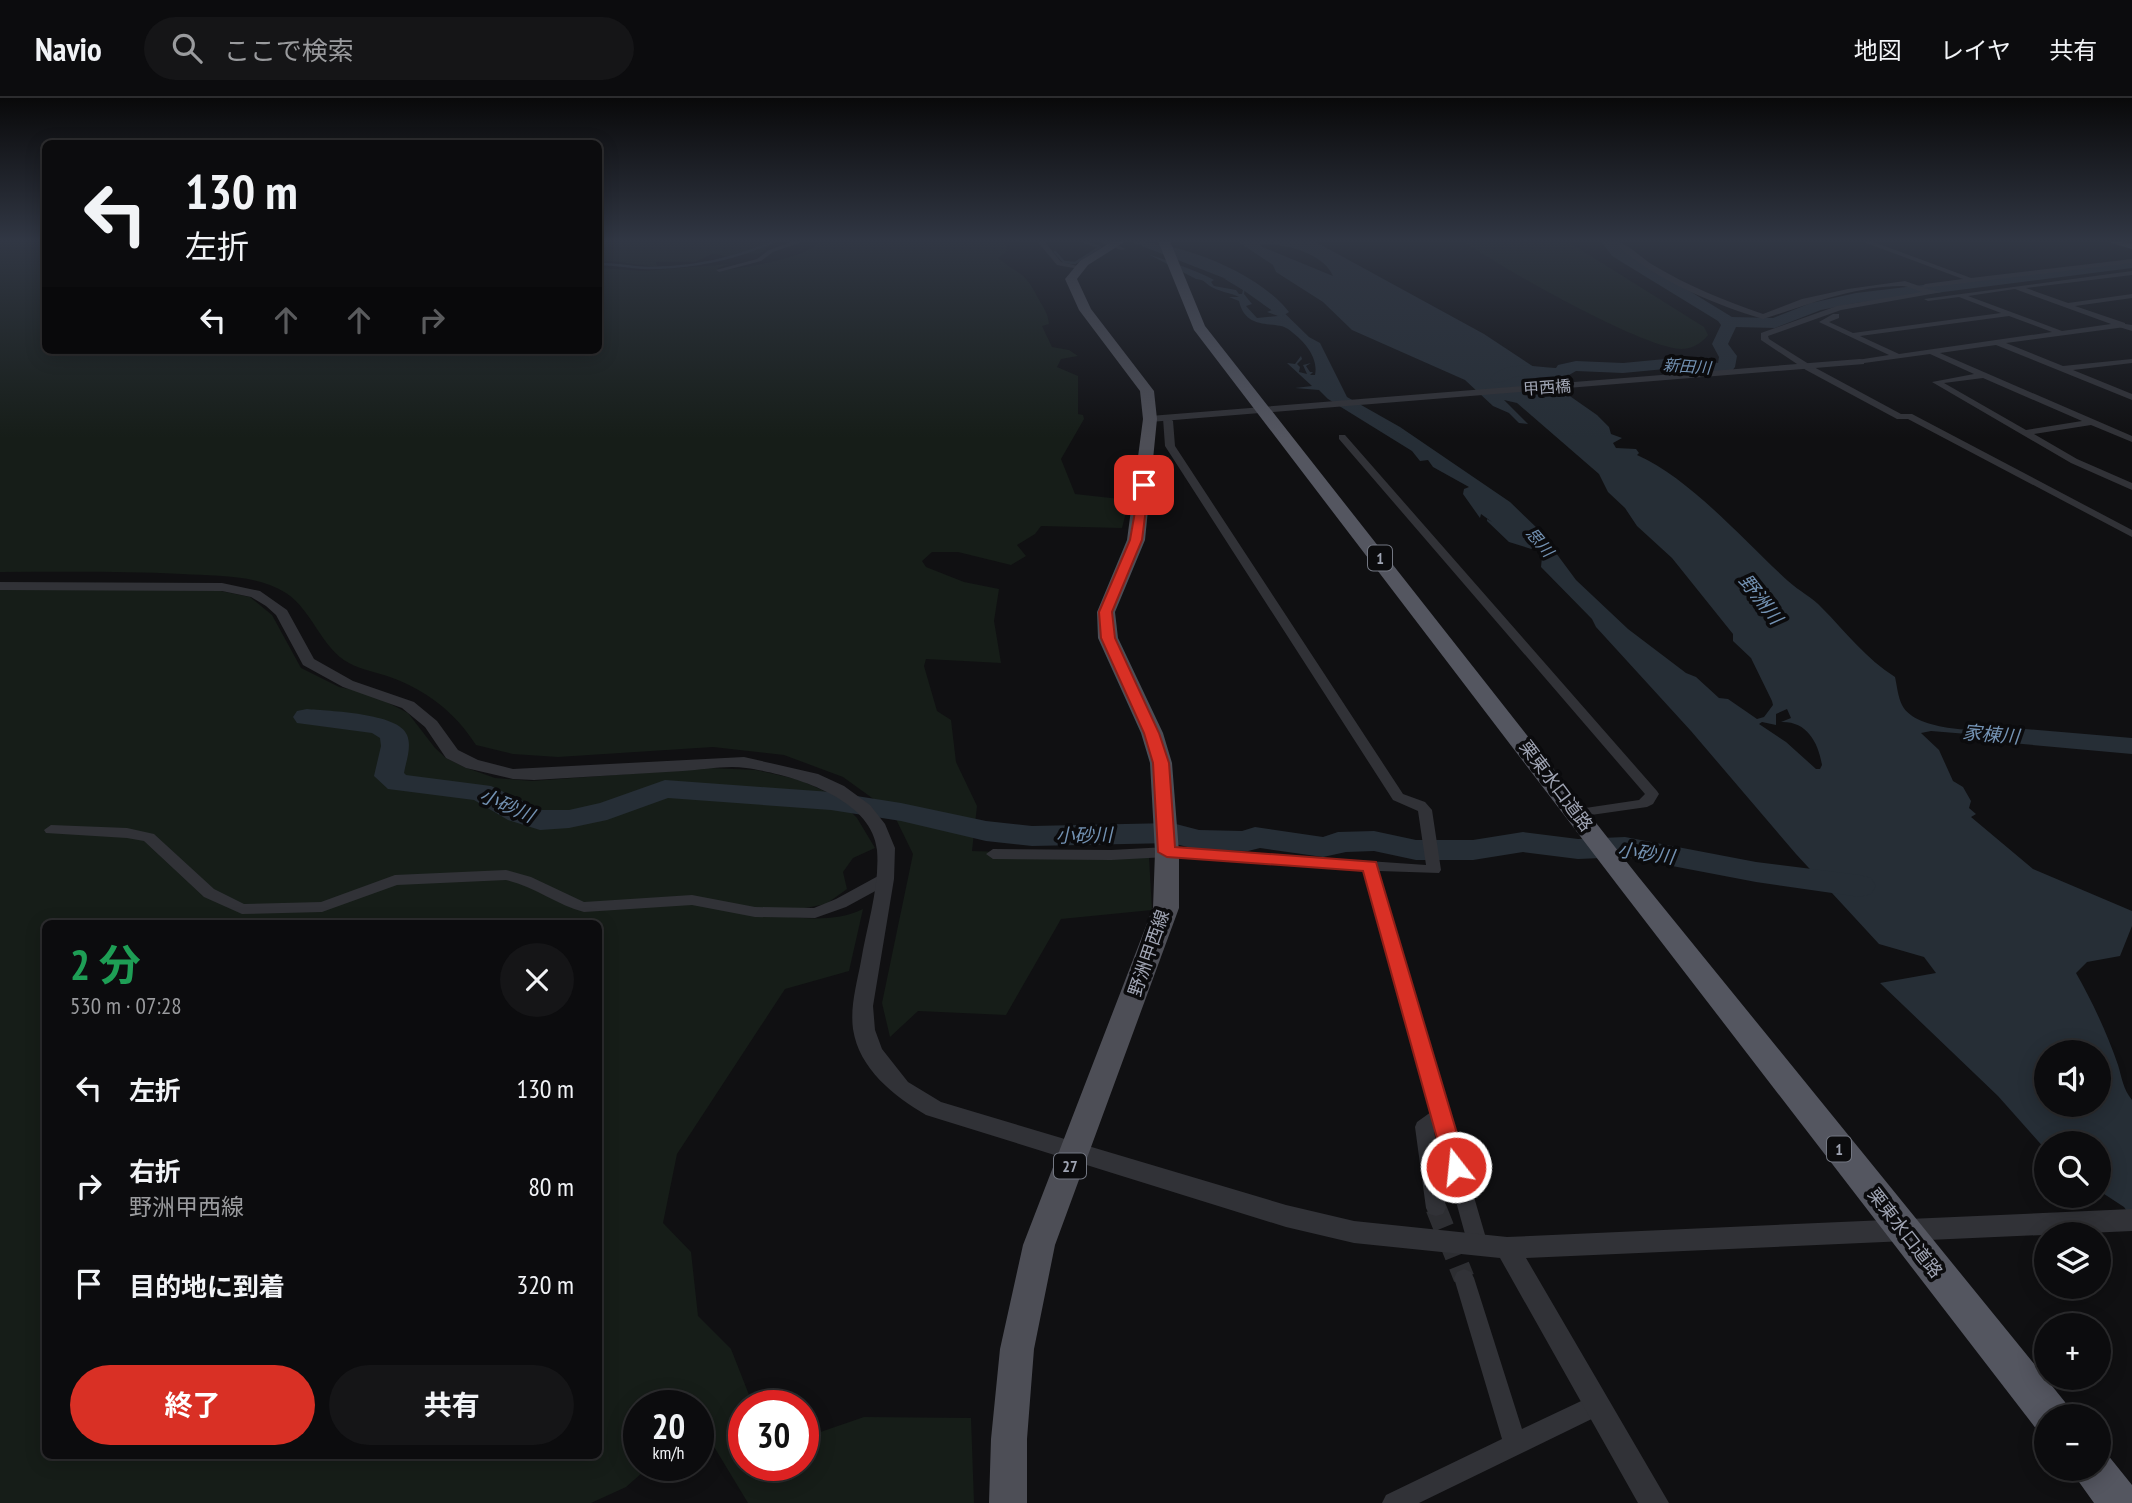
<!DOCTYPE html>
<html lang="ja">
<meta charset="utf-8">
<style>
:root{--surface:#0c0c0e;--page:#151517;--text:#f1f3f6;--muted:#9a9b9e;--line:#2c2c2e;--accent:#d93025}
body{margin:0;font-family:"PT Sans Narrow","Noto Sans JP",sans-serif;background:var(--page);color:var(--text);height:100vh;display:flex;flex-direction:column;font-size:26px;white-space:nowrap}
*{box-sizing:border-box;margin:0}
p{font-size:23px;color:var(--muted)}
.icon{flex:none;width:38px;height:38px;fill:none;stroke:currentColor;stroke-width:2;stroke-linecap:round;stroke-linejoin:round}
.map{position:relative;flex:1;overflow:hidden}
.sheet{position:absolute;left:42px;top:822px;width:560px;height:539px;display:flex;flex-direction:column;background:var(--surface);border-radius:10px;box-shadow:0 4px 18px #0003,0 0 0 2px var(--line)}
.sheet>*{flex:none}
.top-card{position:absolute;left:42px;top:42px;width:560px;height:214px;border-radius:10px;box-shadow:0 4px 18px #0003,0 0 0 2px var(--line);background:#0c0c0e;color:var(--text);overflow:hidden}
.controls{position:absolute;left:2034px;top:942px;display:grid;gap:14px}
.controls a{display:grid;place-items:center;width:77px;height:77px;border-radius:50%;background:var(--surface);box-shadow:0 4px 18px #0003,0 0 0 2px var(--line);font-size:35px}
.speed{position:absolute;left:623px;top:1292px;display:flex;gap:14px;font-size:35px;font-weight:700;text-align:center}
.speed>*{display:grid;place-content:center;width:91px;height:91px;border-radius:50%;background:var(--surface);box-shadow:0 4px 18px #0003,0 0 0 2px var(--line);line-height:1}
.speed small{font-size:18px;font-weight:400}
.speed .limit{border:10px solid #d22;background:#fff;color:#111}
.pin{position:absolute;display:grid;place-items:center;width:60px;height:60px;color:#fff;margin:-30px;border-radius:14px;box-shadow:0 4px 10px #0006}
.me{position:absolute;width:77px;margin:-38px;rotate:344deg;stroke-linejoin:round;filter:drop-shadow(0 0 5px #0008)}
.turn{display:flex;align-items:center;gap:24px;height:147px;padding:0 28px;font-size:32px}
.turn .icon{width:91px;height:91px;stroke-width:2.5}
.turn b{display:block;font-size:49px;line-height:60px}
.lanes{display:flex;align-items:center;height:66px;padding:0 28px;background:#0003;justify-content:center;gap:35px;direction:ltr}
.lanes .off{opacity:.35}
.round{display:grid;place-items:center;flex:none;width:74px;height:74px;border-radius:37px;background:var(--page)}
.headline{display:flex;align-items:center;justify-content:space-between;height:119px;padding:0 28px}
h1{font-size:42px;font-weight:700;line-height:52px;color:#1e9e55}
.primary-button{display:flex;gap:14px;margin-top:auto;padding:14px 28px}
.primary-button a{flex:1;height:80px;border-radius:42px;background:var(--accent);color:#fff;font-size:28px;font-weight:700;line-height:80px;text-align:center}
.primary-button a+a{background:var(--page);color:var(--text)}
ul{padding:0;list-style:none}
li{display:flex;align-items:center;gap:21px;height:98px;padding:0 28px}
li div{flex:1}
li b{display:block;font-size:26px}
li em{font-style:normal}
header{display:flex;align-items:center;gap:42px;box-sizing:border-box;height:98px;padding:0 35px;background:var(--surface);border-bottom:2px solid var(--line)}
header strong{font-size:33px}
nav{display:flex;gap:38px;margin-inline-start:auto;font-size:24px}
.search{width:490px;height:63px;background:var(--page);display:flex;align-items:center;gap:18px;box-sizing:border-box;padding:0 24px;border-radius:38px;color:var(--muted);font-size:26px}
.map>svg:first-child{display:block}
</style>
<header>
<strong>Navio</strong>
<div class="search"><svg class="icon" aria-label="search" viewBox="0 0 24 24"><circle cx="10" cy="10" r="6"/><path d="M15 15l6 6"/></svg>ここで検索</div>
<nav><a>地図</a><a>レイヤ</a><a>共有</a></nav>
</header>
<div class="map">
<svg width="2132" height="1405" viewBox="0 0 2132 1405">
<rect width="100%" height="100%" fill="#101012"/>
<g fill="#161d18" fill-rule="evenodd">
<path d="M0 143H45L46 252H598L599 170 644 173 729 166 718 170 717 173C737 171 811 160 819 143H1008L1006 154 998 160C1020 178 1024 172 1038 200 1043 209 1048 215 1049 226L1042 228 1052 249 1069 252 1078 258 1061 261 1057 269 1078 278V316L1083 317 1084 321 1061 361 1075 396 1129 402 1122 430 1041 428 1035 436 1017 447 1026 458 1011 467 958 454H932L922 463 926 469 964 484 999 491 994 523 1001 565 926 561 924 568 937 613 951 622 956 664 977 708 972 753 1149 759 1152 812 1061 821 1006 917 918 913 890 939 882 905 913 756 893 715 843 679 784 657 713 649 558 659 513 656 476 647C455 614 426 592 390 579 376 574 362 572 349 565 321 550 313 513 286 495 256 476 216 478 182 476 121 473 61 474 0 474Z"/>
<path d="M599 143H788L774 145 761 155 727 158 712 156 695 164H656L657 168C637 168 619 162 599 163Z"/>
<path d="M1463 143H1567L1704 229 1708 237C1702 245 1692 251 1681 251 1642 250 1498 168 1463 143Z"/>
<path d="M0 491 216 492 250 499 272 517 301 570 339 589 369 595 408 615 435 650 446 660 464 669 495 680 532 683 711 670 756 672 800 682 835 698 857 720 875 750 853 760 843 774 847 791 826 806 769 817C799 820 835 825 863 811L849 873 785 891 677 1056 663 1125 691 1154 698 1218 731 1251 753 1307H744V1367H803V1340L864 1319 971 1320 974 1405H748L713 1347 698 1349V1307H639V1367H651L626 1389 591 1405H0ZM46 826H598V1358H46Z"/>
</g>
<path fill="#262e36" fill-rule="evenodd" d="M1237 143H1314L1484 236 1534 269 1552 274 1563 268 1557 275 1532 274 1549 279 1564 294 1597 317 1609 329 1611 336 1622 340 1613 345 1616 350 1636 351 1639 355 1637 357C1691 381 1744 443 1788 483 1799 493 1812 499 1822 510 1846 534 1866 561 1895 579 1897 588 1898 599 1902 607 1916 635 1984 632 2012 634L2016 640 1931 633 1921 635 1939 652 1953 683 1963 689 1971 703 1969 710 1976 716 1971 719 2033 771 2132 813V828L2120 858 2087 864 2076 875C2092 903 2107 935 2118 967 2122 980 2123 991 2132 1002V1120L2124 1109 2098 1092V1045H2046V1052L1998 998 1880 885 1936 875 1924 859 1879 846 1796 756 1691 633 1596 529 1592 521 1541 469 1542 459 1538 453 1509 444 1487 423V421L1492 424 1481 416 1480 420 1463 396 1464 391 1469 389 1433 369 1428 362 1420 363 1412 353 1328 301 1319 292 1295 290 1312 288 1287 265 1295 266 1301 258 1302 261 1297 266 1300 269 1299 274 1307 276 1303 267 1311 265 1306 268 1310 274H1313L1310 277H1315C1319 258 1302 241 1288 231 1275 222 1246 234 1239 203L1229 199H1239C1229 194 1219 194 1210 188 1205 185 1205 182 1196 181L1148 156C1168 163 1196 172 1214 182L1211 184 1214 188 1236 192 1239 196H1242L1243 192 1223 180 1240 184 1245 190 1244 196 1252 206 1246 208 1257 220 1278 218 1267 214 1272 212 1263 206H1272L1249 188 1269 200 1309 239 1320 245 1347 299 1400 329 1510 404 1539 432 1576 482 1628 531 1686 575 1696 579 1719 600 1728 601 1757 621 1764 619 1773 607 1772 603 1751 560 1733 543V536L1672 460 1637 428 1625 410 1608 394 1599 376 1517 305 1504 302 1528 326 1519 325 1509 315 1493 308 1465 282 1352 232 1323 204 1276 174 1273 167ZM1264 146C1286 146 1323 155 1333 178L1260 148ZM1787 611 1791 620 1781 624C1806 623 1818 643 1822 667L1820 671H1816L1786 644 1759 626 1762 624 1776 627V616ZM2046 954H2098V1006H2046Z"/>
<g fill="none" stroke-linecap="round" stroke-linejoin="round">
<g stroke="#262e36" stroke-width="2.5">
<path d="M1055 154 1064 164 1075 165 1100 149 1081 143"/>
<path d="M598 166C614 166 631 169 647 170 691 170 735 161 775 143"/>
</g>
<g fill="#262e36" fill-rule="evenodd">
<path d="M1129 143C1178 143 1258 174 1289 214L1281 219 1229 182Z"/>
<path d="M1601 143H1617L1624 153 1732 219 1773 220 1811 205 1856 195 2132 162V170L1856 205 1821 212 1775 230 1736 229 1728 246 1737 258 1735 269 1732 273 1713 276 1686 269 1623 275 1576 273 1562 281 1518 278 1499 285 1493 284 1490 280C1506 262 1535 269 1556 270L1558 267 1576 263 1623 265 1686 259 1718 265 1719 259 1712 246 1721 227 1718 223 1612 158Z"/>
<path d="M307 611C328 613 399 615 407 637 412 649 406 663 404 675L406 677 491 688 542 712H569L600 705 665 682 831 694 901 705 986 723 1032 728 1172 725 1199 732 1242 733 1255 729 1323 739 1338 734 1374 733 1416 742H1473L1523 734 1578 741 1625 739 1756 764 1860 777 1871 780 1876 788 1871 796 1860 799 1756 784 1625 759 1578 761 1523 754 1473 762H1416L1374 753 1346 754 1323 759 1260 750 1248 753 1199 752 1172 745 1032 748 986 743 901 723 831 712 668 700 607 722 569 730 540 732 508 722 474 702 388 691 374 678 381 648 380 640 372 635 297 625 293 619 297 613Z"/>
<path d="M1977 627 2132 640V656L1967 641 1963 635 1967 629Z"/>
</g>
<path stroke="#2d2e32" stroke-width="21" stroke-dasharray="21 10" stroke-linecap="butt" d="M1436 1110 1464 1180"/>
<g fill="#313237" fill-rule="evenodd">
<path d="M794 143H805L773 154 761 163 719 174 716 172 757 161 769 152Z"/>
<path d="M1037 143H1044L1061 164 1082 169 1079 171 1057 167Z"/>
<path d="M1097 143H1107L1126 151 1121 152Z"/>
<path d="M1612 143C1626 143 1641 160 1653 167 1688 188 1725 203 1763 216L1802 201 1848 191 1905 183 1922 189 1925 186 1963 181 1861 143H1871L1971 180 2132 161V165L1923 190 1942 194 1841 212 1768 238 1769 241 1812 268 1901 316H1912L2132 432V439L1908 321H1897L1806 272 1761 242V235L1837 208 1922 194C1916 192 1908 188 1902 188 1853 188 1808 207 1763 221 1710 205 1653 181 1612 143Z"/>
<path d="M2132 173V177L2026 190 2068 205 2132 196V200L2075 208 2125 225V229L2006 245 2063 268 2132 261V265L2073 272 2132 296V302L1996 247 1940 255 2132 338V344L2091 327 2034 336 2077 361 2132 385V392L2071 365 1932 284 1974 276 1930 256 1857 266V262L1889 257 1819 224 1833 216H1839V220L1829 224 1853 235 2001 215 1959 199 1928 203 1924 201ZM2015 191 2111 226 2062 233 1968 198ZM2009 218 2052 234 1899 256 1860 238ZM1983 280 2082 323 2026 332 1944 285Z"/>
<path d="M1167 317 1173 323 1175 348 1403 696 1425 704 1432 712 1441 772 1439 775 1379 773 1488 1147 1485 1153 1478 1156 1471 1153 1468 1147 1436 1031 1434 1032 1446 1110 1443 1116 1436 1118 1429 1116 1426 1110 1415 1029 1417 1024 1431 1014 1364 772 1167 759 1111 762 993 761 986 756 993 751 1111 752 1167 749 1426 767 1418 713 1393 702 1165 348 1163 320Z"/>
<path d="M1339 337H1345L1657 693 1659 696 1653 706 1647 709 1577 719 1572 718 1570 715 1572 712 1639 702 1645 696 1339 341Z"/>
<path d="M51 727 127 730 154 736 214 791 244 806 321 804 395 777 506 772 531 779 584 804 692 797 755 809 814 810 836 801 880 777 885 776 893 781 890 785 846 809 815 820 755 819 692 807 584 814C557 807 534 788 506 782L397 787 322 814 242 816 204 799 144 743 127 740 46 735 44 732Z"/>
<path d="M1464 1171 1471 1174 1474 1180 1522 1331 1596 1296 1604 1299 1607 1307 1604 1315 1419 1405H1382L1386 1397 1502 1341 1454 1180 1457 1174Z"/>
</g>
<g fill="#313237" fill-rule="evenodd">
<path d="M2119 225 2132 227V233L2119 229Z"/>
<path d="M1860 261 1864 262V266L1150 324 1144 321 1150 318Z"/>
<path d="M0 484 222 485 260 493 287 512 314 561 353 583 414 604 437 623 458 652 478 662 513 671 744 659 818 676 844 688 870 707 885 726 895 750 894 781 873 908 875 932 882 951 908 984 941 1004 1286 1107 1354 1123 1507 1139 2132 1111V1133L1526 1160 1669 1405H1638L1500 1160 1354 1145 1286 1129 926 1017C894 998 859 971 853 931 850 908 857 885 861 863 867 827 880 788 877 752 872 699 789 676 746 670 726 667 703 672 683 673 633 676 584 679 534 682L513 681 466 670 446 660 425 629 402 610 343 589 303 567 276 517 266 508 251 499 222 493 0 492Z"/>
</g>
<g fill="#4d4e56" fill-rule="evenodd">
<path d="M1113 143H1126L1088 167 1077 181 1091 211 1154 293 1157 321 1145 442 1115 514 1118 540 1163 635 1172 665 1179 754V810L1055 1147 1034 1251 1027 1341V1405H989L991 1341 1000 1251 1023 1147 1153 810 1155 754 1150 665 1141 635 1098 540 1097 514 1127 442 1143 321 1140 293 1079 212 1065 181 1080 163Z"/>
<path d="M2110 143 2132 145V151L2111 145Z"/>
</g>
<g fill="#545660" fill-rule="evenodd">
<path d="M1158 143H1170L1205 228 1637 777 2065 1304 2070 1318H2046V1335L2037 1332 1619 789 1194 232Z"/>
<path d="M2098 1352 2107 1356 2132 1387V1405H2094L2079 1384 2073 1370H2098Z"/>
</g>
</g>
<linearGradient id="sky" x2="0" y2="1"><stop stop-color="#09090a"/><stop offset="0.42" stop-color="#313744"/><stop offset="1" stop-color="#313744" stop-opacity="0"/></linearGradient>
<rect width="2132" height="340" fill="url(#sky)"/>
<path fill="#d93025" stroke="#8d1f18" stroke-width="2" d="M1140 385 1149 387 1142 442 1112 514 1115 540 1159 635 1169 665 1175 749 1376 764 1467 1069 1463 1076 1456 1078 1448 1076 1445 1069 1363 773 1167 759 1158 754 1153 665 1144 635 1101 540 1099 514 1130 442Z"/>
<g text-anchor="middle" stroke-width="7" stroke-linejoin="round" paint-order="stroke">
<g font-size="16" font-style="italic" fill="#7392b3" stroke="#0b0b0d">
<text transform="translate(1687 268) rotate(4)" y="6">新田川</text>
<text transform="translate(1540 444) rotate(50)" y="6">思川</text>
</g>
<g font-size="16" fill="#a0a5b4" stroke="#0b0b0d">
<text transform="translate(1547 289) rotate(-4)" y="6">甲西橋</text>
</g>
<g fill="#0b0b0d" stroke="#737782" stroke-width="2">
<rect x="1368" y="447.5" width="24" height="25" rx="5"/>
<rect x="1827" y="1038.5" width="24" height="25" rx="5"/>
<rect x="1054" y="1055.5" width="32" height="25" rx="5"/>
</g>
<g font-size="16" font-weight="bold" fill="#a0a5b4">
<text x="1380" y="466">1</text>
<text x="1839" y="1057">1</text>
<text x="1070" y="1074">27</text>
</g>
<g font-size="18" fill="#a0a5b4" stroke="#0b0b0d">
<text transform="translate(1556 688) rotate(53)" y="6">栗東水口道路</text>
<text transform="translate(1149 855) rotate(-71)" y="6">野洲甲西線</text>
<text transform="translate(1905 1135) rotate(52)" y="6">栗東水口道路</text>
</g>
<g font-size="19" font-style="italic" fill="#7392b3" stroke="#0b0b0d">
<text transform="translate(1761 501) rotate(52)" y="7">野洲川</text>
<text transform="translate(1991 636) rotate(5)" y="7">家棟川</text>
<text transform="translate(507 707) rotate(23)" y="7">小砂川</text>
<text transform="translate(1084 737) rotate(-1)" y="7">小砂川</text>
<text transform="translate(1646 755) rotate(8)" y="7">小砂川</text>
</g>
</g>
</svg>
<div class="controls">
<a><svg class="icon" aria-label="sound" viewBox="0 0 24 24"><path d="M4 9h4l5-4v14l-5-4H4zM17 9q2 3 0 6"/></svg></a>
<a><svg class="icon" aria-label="search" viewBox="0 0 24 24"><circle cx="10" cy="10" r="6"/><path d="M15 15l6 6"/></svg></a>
<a><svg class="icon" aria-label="layers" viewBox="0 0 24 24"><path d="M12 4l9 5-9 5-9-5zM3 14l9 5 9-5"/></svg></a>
<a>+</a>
<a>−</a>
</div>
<div class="speed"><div>20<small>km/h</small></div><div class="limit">30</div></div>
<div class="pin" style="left:1144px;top:387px;background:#d93025"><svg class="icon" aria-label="arrive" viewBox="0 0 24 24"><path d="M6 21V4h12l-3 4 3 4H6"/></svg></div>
<svg class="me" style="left:1456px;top:1069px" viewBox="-20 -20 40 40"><circle r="17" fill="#d93025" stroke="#fff" stroke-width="3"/><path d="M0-11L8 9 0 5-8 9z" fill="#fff"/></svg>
<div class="top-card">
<div class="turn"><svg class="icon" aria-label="left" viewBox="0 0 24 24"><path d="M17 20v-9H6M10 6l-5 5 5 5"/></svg><div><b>130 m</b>左折</div></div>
<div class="lanes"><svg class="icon" aria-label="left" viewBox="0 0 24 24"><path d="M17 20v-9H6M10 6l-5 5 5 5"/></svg><svg class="icon off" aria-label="ahead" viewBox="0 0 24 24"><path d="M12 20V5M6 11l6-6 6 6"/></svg><svg class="icon off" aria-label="ahead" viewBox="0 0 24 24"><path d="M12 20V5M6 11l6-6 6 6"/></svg><svg class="icon off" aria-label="right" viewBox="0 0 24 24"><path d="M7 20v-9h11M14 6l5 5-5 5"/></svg></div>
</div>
<section class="sheet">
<div class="headline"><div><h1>2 分</h1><p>530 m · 07:28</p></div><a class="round"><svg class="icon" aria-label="close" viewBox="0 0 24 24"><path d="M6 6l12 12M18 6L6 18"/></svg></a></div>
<ul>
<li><svg class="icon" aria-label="left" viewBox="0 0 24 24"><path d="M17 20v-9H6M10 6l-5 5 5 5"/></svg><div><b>左折</b></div><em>130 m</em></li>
<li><svg class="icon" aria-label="right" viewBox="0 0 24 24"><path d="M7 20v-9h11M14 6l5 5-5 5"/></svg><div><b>右折</b><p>野洲甲西線</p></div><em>80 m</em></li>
<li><svg class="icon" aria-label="arrive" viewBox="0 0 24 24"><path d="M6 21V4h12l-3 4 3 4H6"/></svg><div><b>目的地に到着</b></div><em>320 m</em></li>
</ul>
<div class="primary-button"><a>終了</a><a>共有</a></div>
</section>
</div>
